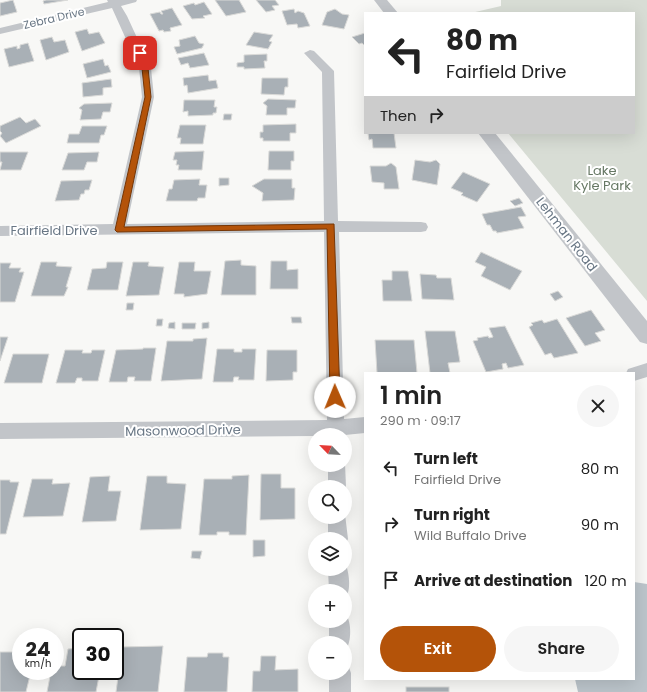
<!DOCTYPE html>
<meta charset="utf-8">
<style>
:root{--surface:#fff;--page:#f6f6f6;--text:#222;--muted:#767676;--accent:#b45309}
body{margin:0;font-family:Poppins,sans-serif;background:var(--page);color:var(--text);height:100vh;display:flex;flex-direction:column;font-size:15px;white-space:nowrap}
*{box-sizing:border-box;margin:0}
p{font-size:13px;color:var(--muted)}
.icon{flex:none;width:22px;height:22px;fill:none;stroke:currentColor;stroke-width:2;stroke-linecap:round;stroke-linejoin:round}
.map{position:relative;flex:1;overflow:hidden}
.details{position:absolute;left:364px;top:372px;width:271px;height:308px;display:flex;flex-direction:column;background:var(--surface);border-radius:0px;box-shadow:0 4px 16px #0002}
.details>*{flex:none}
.hud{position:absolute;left:364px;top:12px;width:271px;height:122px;border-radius:0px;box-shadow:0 4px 16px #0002;background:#fff;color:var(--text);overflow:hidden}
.needle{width:26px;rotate:295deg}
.controls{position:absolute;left:308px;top:428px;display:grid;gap:8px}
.controls a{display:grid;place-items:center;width:44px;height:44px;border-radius:50%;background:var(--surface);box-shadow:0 4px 16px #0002;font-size:20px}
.speed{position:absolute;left:12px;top:628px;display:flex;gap:8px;font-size:20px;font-weight:700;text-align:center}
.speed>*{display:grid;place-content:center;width:52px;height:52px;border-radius:50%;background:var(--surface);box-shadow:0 4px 16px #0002;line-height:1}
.speed small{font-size:10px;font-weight:400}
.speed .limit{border:2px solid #111;border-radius:6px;background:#fff;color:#111}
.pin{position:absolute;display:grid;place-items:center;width:34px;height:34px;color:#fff;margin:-17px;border-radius:8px;box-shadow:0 2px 6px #0006}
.me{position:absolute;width:44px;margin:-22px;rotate:359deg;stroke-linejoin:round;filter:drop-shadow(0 0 3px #0008)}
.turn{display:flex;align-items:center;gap:14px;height:84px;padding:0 16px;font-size:18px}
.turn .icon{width:52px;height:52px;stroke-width:2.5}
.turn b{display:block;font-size:28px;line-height:34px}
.then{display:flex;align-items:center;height:38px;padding:0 16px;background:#0003;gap:8px;font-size:15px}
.round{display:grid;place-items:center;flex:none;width:42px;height:42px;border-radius:21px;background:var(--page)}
.summary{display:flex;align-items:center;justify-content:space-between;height:68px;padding:0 16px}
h1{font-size:24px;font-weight:600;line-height:30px}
.cta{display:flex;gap:8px;margin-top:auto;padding:8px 16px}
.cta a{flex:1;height:46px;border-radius:24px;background:var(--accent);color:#fff;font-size:16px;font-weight:600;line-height:46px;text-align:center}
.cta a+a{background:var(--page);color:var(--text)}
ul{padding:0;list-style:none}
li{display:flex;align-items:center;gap:12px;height:56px;padding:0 16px}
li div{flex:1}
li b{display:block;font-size:15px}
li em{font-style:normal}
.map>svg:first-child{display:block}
</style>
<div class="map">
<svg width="647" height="692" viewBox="0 0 647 692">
<rect width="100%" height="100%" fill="#f8f8f6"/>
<path fill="#d8ddd5" d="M501 0H647V301L508 133H634V13H471L501 6Z"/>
<path fill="#bcc5cb" d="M634 582 647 584V692H578L575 679H634Z"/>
<g fill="#a9b0b6" stroke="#dadad8">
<path d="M13 0 17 12 0 16V3Z"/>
<path d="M46 0H68L44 4 43 1Z"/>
<path d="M215 0H239L246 12 226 16Z"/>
<path d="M256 0H275L279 5 272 6 275 10 266 12Z"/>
<path d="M204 2 212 14 203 16 205 18 192 19 183 6 194 3 195 5Z"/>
<path d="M172 8 182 25 170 28 171 31 164 32 163 30 159 31 150 14 160 12 161 14H163L161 11Z"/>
<path d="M294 9 295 13 298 11 304 13 310 26 298 28 297 24 287 25 282 11Z"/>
<path d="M335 9 342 14 349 15 344 29 322 25 327 12Z"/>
<path d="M87 29 89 34 99 32 105 43 82 51 75 32Z"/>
<path d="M254 32 273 35 269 41 272 42 268 49 246 45Z"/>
<path d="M365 33V46L362 43 359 44 352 37Z"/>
<path d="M195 36 199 43 204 44 202 48 177 54 174 47 180 46 179 40Z"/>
<path d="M52 37 54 42 65 40 69 52 46 60 40 40Z"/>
<path d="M28 43 34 61 9 67 4 49 17 46V49L20 48V45Z"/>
<path d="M204 53 209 65 190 68 188 63 181 65 178 58Z"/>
<path d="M267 54V61H264L265 68 244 69V67H237V63L244 62V55Z"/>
<path d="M103 59 105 66 108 65 111 72 87 78 83 64Z"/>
<path d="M208 75 209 81 216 80 218 88 188 93 187 85 184 86 183 78Z"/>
<path d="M262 78H288V87H285L284 95 261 94Z"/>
<path d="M111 79 112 87 103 88V95L83 97 82 83Z"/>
<path d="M268 99 296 100 295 108H287V115H266L267 106 263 103Z"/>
<path d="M184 100H215L214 107H217L216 113H213V115L188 116V111L183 112Z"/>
<path d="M112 103 110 112H103L101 119 80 120 82 110 79 108 84 104Z"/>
<path d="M224 114H232L231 120H223Z"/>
<path d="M20 117 26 123 35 119 41 126 6 143 0 136 2 133 0 131V126Z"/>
<path d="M296 124V133H290V141H263V138H260V132H263V125Z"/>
<path d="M180 125H206L203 144H180L181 138H177Z"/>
<path d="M82 126H107L104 135H101L99 143H67L69 134H79Z"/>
<path d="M368 133H394L396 148H373L372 139 369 140Z"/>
<path d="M204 151 202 170H178L179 165H176L177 160H173L175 152Z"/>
<path d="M269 151H294V161H291V170H268Z"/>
<path d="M0 152H28L21 170H0L2 162H0Z"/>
<path d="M99 152 97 162H87L84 170H62L68 153Z"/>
<path d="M415 160 430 162 436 160 440 164 437 185 412 180Z"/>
<path d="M391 163 396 167 399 189H384V183L372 182 370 166H386Z"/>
<path d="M463 172 490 184 477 202 461 195 463 193 451 188Z"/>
<path d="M219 178H229V185L219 186Z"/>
<path d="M200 179 199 185H207L205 198H198L197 201H166L169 189H172L174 180Z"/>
<path d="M264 179H292V188H295L294 200 262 201 263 193 252 186Z"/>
<path d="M92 180 89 190H85L84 194H81L79 200 55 201 61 181Z"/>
<path d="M519 198 523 203 515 206 510 201Z"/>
<path d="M521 207 526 216 518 217 524 228 497 233 496 231H493L490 225H487L482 214Z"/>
<path d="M481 252 522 271 510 290 481 276 486 267 475 262Z"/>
<path d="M241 260V265L256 266V295H221L225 261Z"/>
<path d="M271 261H287V270L298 269V289H270Z"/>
<path d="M41 262H57L56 266 72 267 66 287H68L64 296H31Z"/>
<path d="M107 262H123L118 290H87L92 269 106 268Z"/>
<path d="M133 262H149L148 266 164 267 159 295 126 296Z"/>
<path d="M179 262H195L194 271H211L207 294 184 297V294H174Z"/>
<path d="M0 263H11L9 268H21L19 272H24L15 302H0Z"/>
<path d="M392 271H408L412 301H383L382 280H392Z"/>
<path d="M420 274 436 275 437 278H451L454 300 422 299Z"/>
<path d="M558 291 563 297 555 301 550 294Z"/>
<path d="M127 303H134L133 310H126Z"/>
<path d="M591 310 605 330 595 333 601 341 585 346 566 318Z"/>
<path d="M291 317H301L302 323H292Z"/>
<path d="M157 319H163L162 326H156Z"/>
<path d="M557 319 578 353 554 358 551 353 545 355 529 327 533 325 531 323 542 320 544 323Z"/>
<path d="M175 322V329L168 328 169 323Z"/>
<path d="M209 322V328L202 329V323Z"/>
<path d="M182 323H196L195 329H182Z"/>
<path d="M505 326 524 365 508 368 506 363 502 364 503 369 486 372 473 341 478 340 477 338 488 336 489 338 493 337 489 328Z"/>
<path d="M425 331H455L460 362 448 363 450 373H430Z"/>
<path d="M0 337H8L0 361Z"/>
<path d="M207 338 202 379 161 381 167 341H193V339Z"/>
<path d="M375 340H414L417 373H377Z"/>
<path d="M143 348H156L151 381H134L135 377H128L127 382H109L116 350 143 349Z"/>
<path d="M217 349H234V352H242V349H256L254 380H238L239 377H234L233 382H213Z"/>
<path d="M65 350H83L82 353H91L92 350H105L98 381H82V378H77L75 383H56Z"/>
<path d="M267 350H297V372H293V380L266 381Z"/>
<path d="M13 354H49L42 383H4Z"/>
<path d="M261 474H281V488H295V519L260 520Z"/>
<path d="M249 475 246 535H229V532H217V535H199L204 479H232V476Z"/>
<path d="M110 476 108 491H121L116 521 82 522 90 477Z"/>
<path d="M147 476H167V483L186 484 181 529 140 530Z"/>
<path d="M32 479H53L52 484 70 483 63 516 23 517Z"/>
<path d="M0 480H10V482H19L6 534H0Z"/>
<path d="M253 540H265V556L253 557Z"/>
<path d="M192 551H202L200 559 191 558Z"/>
<path d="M163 646 158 692H116L122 647Z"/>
<path d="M81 648V671H100L96 692H47L51 671H55V666H65L68 649Z"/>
<path d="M0 652H21V671H31L26 692H0Z"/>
<path d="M208 653H223V657H229L227 692H184L187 657H207Z"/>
<path d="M261 656H276L275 670 298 669V692H252L253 671H260Z"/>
<rect x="406" y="687" width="43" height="5"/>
</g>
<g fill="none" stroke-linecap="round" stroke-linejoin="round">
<g fill="#c2c5c9" fill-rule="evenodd">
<path d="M107 0H137L136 2 121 6 127 16 151 68 154 97 127 224 324 221 322 72 304 53 310 50 314 51 334 71 338 221 421 222 426 223 428 227 426 231 421 232H339L344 419 365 417V433L345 435H315V436L0 439V423L327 420 324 232 0 236V226L113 224 142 97 139 68 112 8 0 34V28L108 2Z"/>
<path d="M647 363V377L634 381V373H626L628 369Z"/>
<path d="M345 463 346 487 345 490V487H328V465H345Z"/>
<path d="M345 514 348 539 345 545V539H328V517H345Z"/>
<path d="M345 562C349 572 352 590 345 599V591H329L328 569H345Z"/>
<path d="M345 613C352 621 352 643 345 651V643H329V621H345Z"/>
<path d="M345 664 348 665 351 673V692H329V673H345Z"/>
</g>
<g fill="#c2c5c9" fill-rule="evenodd">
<path d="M374 0H387L398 13H384Z"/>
<path d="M478 133H495L647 321V344L640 342Z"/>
</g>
</g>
<path fill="#b45309" stroke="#753606" d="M140 51 143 53 148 68 151 97 124 227 334 224 340 397 339 400 335 401 332 400 330 397 327 229 117 232 115 230 145 97 142 68 137 53Z"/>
<g text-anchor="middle" stroke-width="4" stroke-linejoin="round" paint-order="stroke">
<g font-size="11" fill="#697785" stroke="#fff">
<text transform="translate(54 18) rotate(-13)" y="4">Zebra Drive</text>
</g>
<g font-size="13" fill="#667864" stroke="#fff">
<text x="602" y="175">Lake<tspan x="602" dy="15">Kyle Park</tspan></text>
</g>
<g font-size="13" fill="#697785" stroke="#fff">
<text x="54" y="235">Fairfield Drive</text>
<text transform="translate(567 234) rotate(52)" y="5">Lehman Road</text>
<text transform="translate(183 430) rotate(-1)" y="5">Masonwood Drive</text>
</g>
</g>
</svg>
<div class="controls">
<a><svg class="needle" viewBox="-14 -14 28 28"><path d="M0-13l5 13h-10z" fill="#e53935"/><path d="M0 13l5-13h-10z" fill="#767676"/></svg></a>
<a><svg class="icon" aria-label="search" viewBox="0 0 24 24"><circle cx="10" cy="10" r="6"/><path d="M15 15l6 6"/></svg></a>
<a><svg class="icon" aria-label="layers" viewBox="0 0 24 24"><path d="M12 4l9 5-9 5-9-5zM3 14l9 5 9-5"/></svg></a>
<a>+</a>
<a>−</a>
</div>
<div class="speed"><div>24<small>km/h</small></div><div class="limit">30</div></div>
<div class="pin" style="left:140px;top:53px;background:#d93025"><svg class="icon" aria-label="arrive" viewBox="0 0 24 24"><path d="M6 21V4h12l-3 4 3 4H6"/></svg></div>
<svg class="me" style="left:335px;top:397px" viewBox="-20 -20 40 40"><circle r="19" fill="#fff"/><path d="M0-13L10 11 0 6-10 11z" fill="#b45309"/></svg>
<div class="hud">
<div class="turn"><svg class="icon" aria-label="left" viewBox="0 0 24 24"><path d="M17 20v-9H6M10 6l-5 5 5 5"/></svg><div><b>80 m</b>Fairfield Drive</div></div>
<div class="then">Then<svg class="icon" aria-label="right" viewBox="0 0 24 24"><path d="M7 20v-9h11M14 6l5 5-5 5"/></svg></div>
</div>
<section class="details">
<div class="summary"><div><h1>1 min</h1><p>290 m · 09:17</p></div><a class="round"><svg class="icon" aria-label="close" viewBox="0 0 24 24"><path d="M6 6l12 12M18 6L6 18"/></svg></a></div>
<ul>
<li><svg class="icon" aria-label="left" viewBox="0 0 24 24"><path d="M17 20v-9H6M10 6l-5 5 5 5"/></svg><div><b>Turn left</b><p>Fairfield Drive</p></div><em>80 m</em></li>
<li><svg class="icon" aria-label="right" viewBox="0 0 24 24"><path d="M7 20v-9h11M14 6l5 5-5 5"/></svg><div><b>Turn right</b><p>Wild Buffalo Drive</p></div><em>90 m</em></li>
<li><svg class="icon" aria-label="arrive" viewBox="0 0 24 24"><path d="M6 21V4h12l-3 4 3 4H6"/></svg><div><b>Arrive at destination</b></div><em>120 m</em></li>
</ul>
<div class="cta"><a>Exit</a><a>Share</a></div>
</section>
</div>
